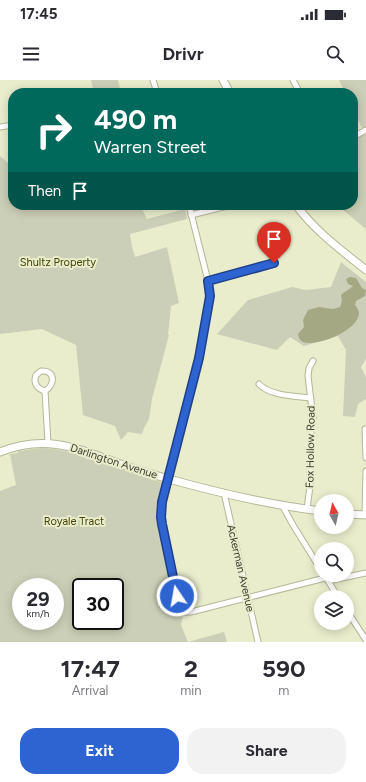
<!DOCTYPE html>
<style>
:root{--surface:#fff;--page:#f2f2f3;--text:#2b2b33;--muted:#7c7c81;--accent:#2e63d2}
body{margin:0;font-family:Figtree,sans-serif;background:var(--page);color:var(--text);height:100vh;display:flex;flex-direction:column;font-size:15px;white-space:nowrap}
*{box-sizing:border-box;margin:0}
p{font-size:13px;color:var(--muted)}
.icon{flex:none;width:22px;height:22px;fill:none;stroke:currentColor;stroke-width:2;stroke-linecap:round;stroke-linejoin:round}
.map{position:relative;height:562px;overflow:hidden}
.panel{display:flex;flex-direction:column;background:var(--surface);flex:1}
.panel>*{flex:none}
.guide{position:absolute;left:8px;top:8px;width:350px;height:122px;border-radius:16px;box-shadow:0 2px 10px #0003;background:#00695c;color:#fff;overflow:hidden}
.needle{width:26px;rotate:352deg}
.fabs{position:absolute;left:314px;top:414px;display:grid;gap:8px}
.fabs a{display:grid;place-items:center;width:40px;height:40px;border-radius:50%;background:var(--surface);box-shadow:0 2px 10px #0003;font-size:20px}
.speed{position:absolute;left:12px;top:498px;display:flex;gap:8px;font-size:20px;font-weight:700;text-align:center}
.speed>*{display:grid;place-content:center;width:52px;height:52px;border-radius:50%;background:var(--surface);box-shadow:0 2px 10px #0003;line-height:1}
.speed small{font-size:10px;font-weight:400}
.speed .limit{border:2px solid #111;border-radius:6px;background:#fff;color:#111}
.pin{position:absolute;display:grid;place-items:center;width:34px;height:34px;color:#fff;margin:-41px -17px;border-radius:50% 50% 50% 0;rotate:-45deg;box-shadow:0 0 4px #0007}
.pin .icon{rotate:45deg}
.me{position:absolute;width:44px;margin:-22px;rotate:348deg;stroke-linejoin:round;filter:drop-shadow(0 0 3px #0008)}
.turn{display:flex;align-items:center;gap:14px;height:84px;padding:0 20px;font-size:18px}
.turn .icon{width:52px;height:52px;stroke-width:2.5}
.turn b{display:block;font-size:28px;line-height:34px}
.then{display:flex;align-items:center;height:38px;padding:0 20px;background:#0003;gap:8px;font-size:15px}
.eta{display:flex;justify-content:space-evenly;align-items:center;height:68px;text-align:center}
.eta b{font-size:24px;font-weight:700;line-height:28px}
.button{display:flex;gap:8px;margin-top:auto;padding:8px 20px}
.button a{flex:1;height:46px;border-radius:16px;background:var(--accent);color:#fff;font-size:16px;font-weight:700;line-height:46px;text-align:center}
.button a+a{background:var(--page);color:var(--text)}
.status{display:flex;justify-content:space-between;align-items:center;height:28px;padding:0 20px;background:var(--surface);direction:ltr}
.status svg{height:11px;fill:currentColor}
header{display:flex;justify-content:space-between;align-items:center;height:52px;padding:0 20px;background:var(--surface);font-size:18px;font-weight:700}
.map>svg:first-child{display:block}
</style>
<div class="status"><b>17:45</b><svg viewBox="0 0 49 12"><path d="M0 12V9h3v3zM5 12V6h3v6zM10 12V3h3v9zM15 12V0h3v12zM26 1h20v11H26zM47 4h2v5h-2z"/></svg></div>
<header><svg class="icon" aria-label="menu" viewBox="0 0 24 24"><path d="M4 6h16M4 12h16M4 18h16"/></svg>Drivr<svg class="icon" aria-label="search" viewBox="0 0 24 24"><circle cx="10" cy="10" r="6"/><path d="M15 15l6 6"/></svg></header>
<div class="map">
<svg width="366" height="562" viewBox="0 0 366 562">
<rect width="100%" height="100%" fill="#e9edcc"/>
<g fill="#cccfb7" fill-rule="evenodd">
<path d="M91 0H118L121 13H94Z"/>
<path d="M339 0H366V149L337 125H353V56L363 50 353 30V13H345Z"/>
<path d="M0 76 13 87V125H140L147 139 185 129 187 139 130 154 132 167 135 177 167 167 179 223 171 226 168 255H169L152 319 149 339 144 348 142 354 128 352 121 360 115 346 83 335 76 265 42 249 0 254Z"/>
<path d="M341 182 366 202V279L361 287 366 297V319L358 324 355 337 343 336 346 270 338 256 304 266 290 257 277 270 217 254 248 220 292 207 306 210 331 207Z"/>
<path d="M42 368C69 369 89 378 114 387 131 393 147 398 164 403L157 428V443L178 537 183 536 181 545 188 562 224 552 227 562H0V411L16 405 10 374 18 373V371ZM21 507H55V541H21ZM81 507H115V541H81Z"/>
</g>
<path fill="#a4a883" d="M350 197 356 198 362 208 366 210 365 216 356 221 355 225C357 227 359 231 359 234 357 251 317 267 303 262 299 260 299 257 298 254L304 247 303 240 308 230 319 227 333 229 340 227 342 221 341 215C345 211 349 210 353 206L348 204 346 199Z"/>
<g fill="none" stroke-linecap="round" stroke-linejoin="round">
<g stroke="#b4b797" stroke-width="7">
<g id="street">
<path d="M153 0 157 13"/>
<path d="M293 0 300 13"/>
<path d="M0 47 13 45"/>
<path d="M353 57 366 50"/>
<path d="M189 125 208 201 210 216 199 278 162 422 161 437 162 445 180 530 185 532H191L325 498"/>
<path d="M191 135 231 125"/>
<path d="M208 201 274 183"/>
<path d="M41 291C56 290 55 305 45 311 37 309 33 303 36 295Z"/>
<path d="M259 304C270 316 295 316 310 318"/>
<path d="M45 311 48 363"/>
<path d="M365 349 366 378"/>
<path d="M224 413 258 562"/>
<path d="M282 425 293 445 321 490"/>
<path d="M307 429 310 406 311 349 313 338 308 296 309 288 313 281"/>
<path d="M365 435 366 391"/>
<path d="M327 499 338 517"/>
<path d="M328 501 366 493"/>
<path d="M347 531 366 560"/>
</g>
</g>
<g stroke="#b4b797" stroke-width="9">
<g id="secondary">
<path d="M223 0 230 13"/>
<path d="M296 125C315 151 341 170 366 190"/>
<path d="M0 372C47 353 79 369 123 385 138 390 154 395 169 399 219 413 270 425 321 431"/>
<path d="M347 434 366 435"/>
</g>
</g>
<use href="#street" stroke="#fff" stroke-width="5"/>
<use href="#secondary" stroke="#fff" stroke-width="7"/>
</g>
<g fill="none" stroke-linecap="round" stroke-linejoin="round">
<g stroke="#1e4088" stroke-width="10">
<path id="route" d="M177 516 162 444 161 437 162 422 199 278 210 216 208 201 274 183"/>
</g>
<use href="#route" stroke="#2e63d2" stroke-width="7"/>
</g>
<g text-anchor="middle" stroke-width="4" stroke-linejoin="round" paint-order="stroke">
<g font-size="11" fill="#424504" stroke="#e9edcc">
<text x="58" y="186">Shultz Property</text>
<text x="74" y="445">Royale Tract</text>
</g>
<g font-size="11" fill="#3c3e30" stroke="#e9edcc">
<text transform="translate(310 367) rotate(-89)" y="4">Fox Hollow Road</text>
<text transform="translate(114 381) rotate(18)" y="4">Darlington Avenue</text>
<text transform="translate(241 488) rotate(77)" y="4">Ackerman Avenue</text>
</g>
</g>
</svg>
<div class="fabs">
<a><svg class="needle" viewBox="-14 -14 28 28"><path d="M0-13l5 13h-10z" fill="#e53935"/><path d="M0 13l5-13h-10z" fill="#7c7c81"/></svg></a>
<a><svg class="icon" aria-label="search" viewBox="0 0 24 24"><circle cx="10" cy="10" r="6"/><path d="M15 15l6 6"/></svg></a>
<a><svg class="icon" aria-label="layers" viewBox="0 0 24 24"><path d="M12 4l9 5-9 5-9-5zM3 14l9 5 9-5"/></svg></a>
</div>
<div class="speed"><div>29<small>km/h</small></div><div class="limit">30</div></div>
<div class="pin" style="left:274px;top:183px;background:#d93025"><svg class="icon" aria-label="arrive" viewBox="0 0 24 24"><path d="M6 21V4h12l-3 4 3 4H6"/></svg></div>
<svg class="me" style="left:177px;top:516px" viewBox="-20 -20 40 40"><circle r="17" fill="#2e63d2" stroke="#fff" stroke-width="3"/><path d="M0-11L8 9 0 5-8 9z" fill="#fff"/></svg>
<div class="guide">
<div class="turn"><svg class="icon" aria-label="right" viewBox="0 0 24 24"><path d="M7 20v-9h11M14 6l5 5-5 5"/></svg><div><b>490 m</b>Warren Street</div></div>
<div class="then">Then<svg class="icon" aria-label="arrive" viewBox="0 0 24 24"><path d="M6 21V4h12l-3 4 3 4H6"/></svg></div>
</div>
</div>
<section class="panel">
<div class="eta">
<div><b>17:47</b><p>Arrival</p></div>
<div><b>2</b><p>min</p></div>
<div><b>590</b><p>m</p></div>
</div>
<div class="button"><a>Exit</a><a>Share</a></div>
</section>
